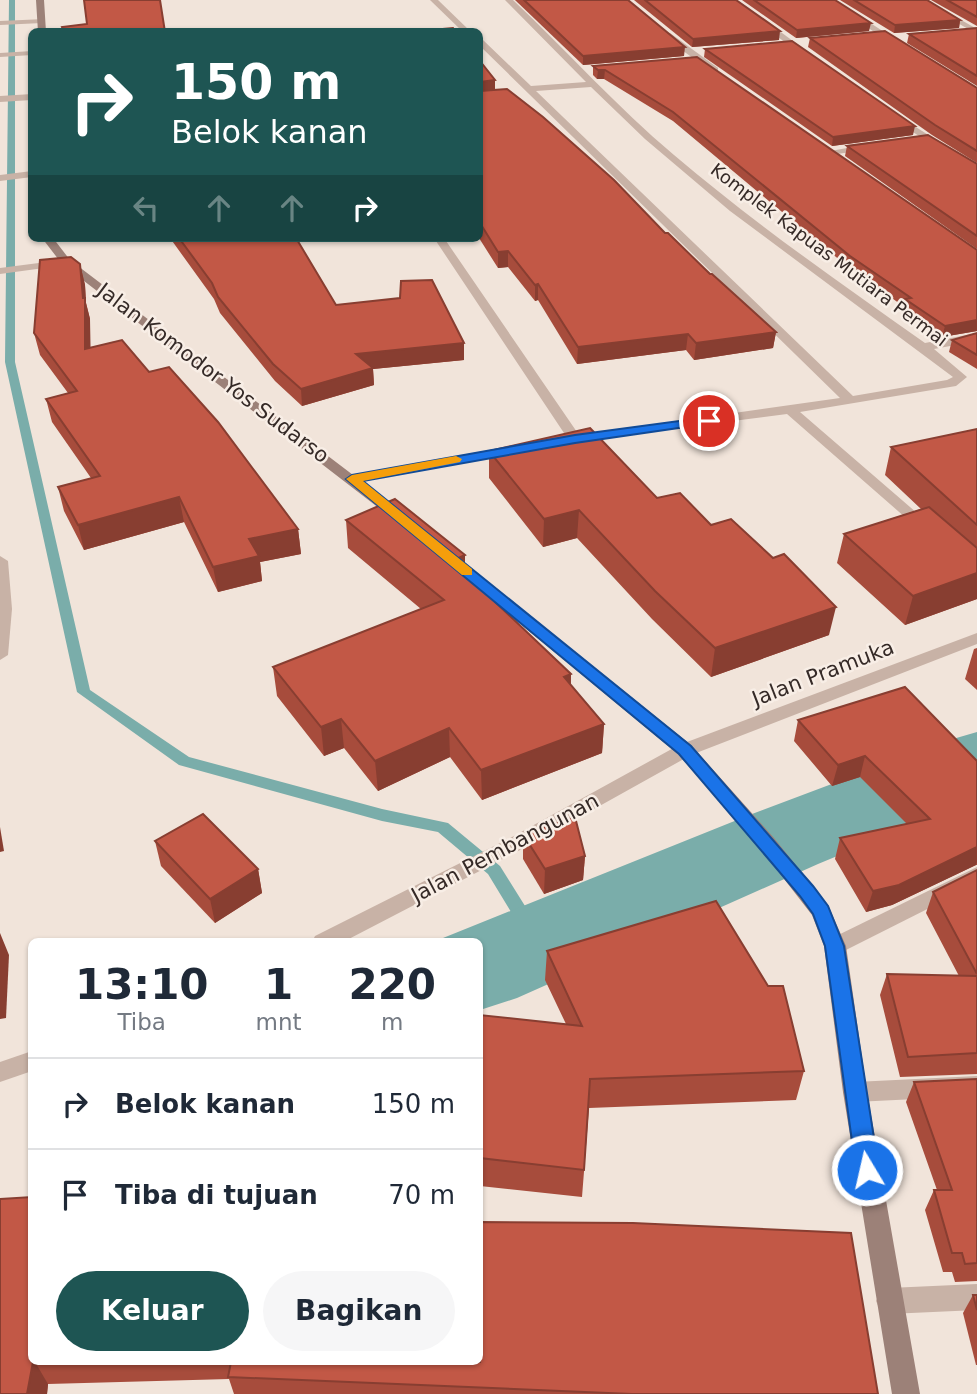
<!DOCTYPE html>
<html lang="id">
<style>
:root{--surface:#fff;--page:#f6f6f7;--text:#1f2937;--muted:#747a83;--line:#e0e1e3;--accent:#1e5553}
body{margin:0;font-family:"DejaVu Sans",sans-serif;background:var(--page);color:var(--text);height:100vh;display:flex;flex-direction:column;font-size:26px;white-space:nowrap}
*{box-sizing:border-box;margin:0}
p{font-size:23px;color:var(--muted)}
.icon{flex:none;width:38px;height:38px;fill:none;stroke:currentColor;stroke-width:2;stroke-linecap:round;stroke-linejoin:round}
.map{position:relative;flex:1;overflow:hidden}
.sheet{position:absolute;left:28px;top:938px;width:455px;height:427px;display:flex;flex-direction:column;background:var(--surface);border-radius:10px;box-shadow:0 2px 5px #0004}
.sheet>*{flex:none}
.guide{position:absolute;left:28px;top:28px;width:455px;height:214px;border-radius:10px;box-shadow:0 2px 5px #0004;background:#1e5553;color:#fff;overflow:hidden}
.pin{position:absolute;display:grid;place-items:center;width:60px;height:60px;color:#fff;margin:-30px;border:4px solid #fff;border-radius:50%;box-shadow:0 2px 7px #0007}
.me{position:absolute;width:77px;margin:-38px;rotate:351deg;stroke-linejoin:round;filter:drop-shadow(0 0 5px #0008)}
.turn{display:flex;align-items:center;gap:24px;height:147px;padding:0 28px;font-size:32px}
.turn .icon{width:91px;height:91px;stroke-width:2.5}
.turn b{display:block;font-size:49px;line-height:60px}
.lanes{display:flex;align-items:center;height:66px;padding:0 28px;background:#0003;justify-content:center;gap:35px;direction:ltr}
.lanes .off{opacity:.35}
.eta{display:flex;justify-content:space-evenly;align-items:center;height:119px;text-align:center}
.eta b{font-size:42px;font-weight:800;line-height:49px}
.button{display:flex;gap:14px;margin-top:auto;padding:14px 28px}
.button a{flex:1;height:80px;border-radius:42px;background:var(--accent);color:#fff;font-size:28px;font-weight:800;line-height:80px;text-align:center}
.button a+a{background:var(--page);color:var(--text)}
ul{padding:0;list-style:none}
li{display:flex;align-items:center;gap:21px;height:91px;padding:0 28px;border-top:2px solid var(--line)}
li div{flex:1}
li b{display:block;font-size:26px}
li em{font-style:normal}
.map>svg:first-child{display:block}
</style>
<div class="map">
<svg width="977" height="1394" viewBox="0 0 977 1394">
<rect width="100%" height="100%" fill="#f1e4da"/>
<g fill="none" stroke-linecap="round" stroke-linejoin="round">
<path fill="#7aadaa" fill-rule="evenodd" d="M9 0H15V362L90 690 189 757 382 809 448 823 500 866 545 938 547 943 545 948 539 950 533 948 488 874 438 832 382 821 179 765 77 692 5 362Z"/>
<path fill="#7aadaa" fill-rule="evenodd" d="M977 732V798L818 864 517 998 480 1010V942H442L443 938 752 814 946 741Z"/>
<g fill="#c8b2a6" fill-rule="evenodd">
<path d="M430 0H438L471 32H463Z"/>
<path d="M505 0H513C567 51 617 107 674 155 754 223 840 283 925 343L977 333V341L934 349 967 377 956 386 800 412 932 526 935 529 932 532H922L787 414 570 442 434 238H444L579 435 840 398 480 46V40H483L531 86 586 82ZM591 87 645 139 730 211 953 377 947 380 853 396 536 91Z"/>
<path d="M728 0H737L812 55 805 57Z"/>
<path d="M826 0H835L901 43 894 45Z"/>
<path d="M917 0H926L977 29V34Z"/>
<path d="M45 19 42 23 0 25V21Z"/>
<path d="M664 33H670L718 68V72H712L664 37Z"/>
<path d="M32 51V55L0 57V53Z"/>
<path d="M32 94V100L0 102V96Z"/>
<path d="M897 115 977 166V173L894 120 893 118Z"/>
<path d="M869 144 874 147 872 149 830 155 825 152Z"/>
<path d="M32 171V177L0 181V175Z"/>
<path d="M62 260 66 261V265L0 274V268Z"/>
<path d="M511 446 518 450 516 453 352 483 345 479 352 475Z"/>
<path d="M0 556 8 561 12 609 8 655 0 660Z"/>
<path d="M977 633V644L691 755 526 847 343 942H312L315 936 512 837 679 745Z"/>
<path d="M977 867V884L842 952 835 955 828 952 824 946 828 940Z"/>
<path d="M32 1051V1071L0 1082V1062Z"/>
<path d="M977 1076V1096L855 1102 847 1099 843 1092 847 1085 855 1082Z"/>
<path d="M977 1284V1310L889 1314 880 1310 876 1301 880 1292 889 1288Z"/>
</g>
<g fill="#9c8178" fill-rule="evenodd">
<path d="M36 0H44L46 32H38Z"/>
<path d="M42 238H53L70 260 407 516 409 519 407 522H397L62 264Z"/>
<path d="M448 552 453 554 691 745 774 838 828 905 846 946 867 1092 920 1394H892L843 1092 824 946 812 915 760 848 679 755 443 560 440 557Z"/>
</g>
</g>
<g fill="#a74c3c">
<path d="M515 0H628L684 56 583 65Z"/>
<path d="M634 0H736L779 40 692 47Z"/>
<path d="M742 0H835L869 31 796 38Z"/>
<path d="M840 0H927L960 20 959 28 894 33Z"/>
<path d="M931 0H977V26Z"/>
<path d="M977 28V86L907 43 909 34Z"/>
<path d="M810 38 977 88V163L932 135 808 47Z"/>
<path d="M705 49 913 135 832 146 704 57Z"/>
<path d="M697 57 977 250V331L942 337 902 310 903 306 848 267 673 121 604 79H597L593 75V66Z"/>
<path d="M480 61 495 80V90L665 233 776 332 773 348 694 360 686 350 577 364 538 300 535 301 508 267 498 268 479 238Z"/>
<path d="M847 146 977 164V249L845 156Z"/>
<path d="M170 238H296L336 305 464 343V360L373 369 374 385 302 406 275 381 220 313 214 299Z"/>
<path d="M80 264 85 285 86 303 90 319V348L149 372 298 529 301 554 260 562 262 581 218 592 184 522 84 550 64 511 58 487 91 478 52 422 46 399 68 393 40 355 34 333Z"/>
<path d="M977 333V369L949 352 952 340Z"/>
<path d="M977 429V599L905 625 837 563 844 534 921 509 885 475 891 447Z"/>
<path d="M489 451 657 498 711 525 829 635 711 677 652 619 577 538 543 547 489 478Z"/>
<path d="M346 520 465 555V573L571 674V685L604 724 602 753 482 800 450 757 378 791 344 748 324 756 277 696 273 667 421 609 348 548Z"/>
<path d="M977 648V690L965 679 974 649Z"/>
<path d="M798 720 977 761V865H976L892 905 866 912 835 859 840 838 907 824 860 777 832 786 794 741Z"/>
<path d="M523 834 585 856 583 880 544 894 523 859Z"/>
<path d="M155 841 258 869 262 893 215 923 161 866Z"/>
<path d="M977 870V1074L900 1077 880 995 887 974 959 976 926 913 933 892Z"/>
<path d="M547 951 804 1071 796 1100 589 1108 582 1197 480 1186V1015L566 1024 545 980Z"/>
<path d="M977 1079V1281L955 1282 952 1272H943L925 1210 934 1190H937L906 1102 914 1082Z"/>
<path d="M973 1295H977V1365H976L963 1313Z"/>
<path d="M32 1362H480L878 1394H234L229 1379 48 1384 47 1394H0Z"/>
</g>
<g fill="#883e31">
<path d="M960 20 959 28 894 33 895 25Z"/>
<path d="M871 23 869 31 796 38 797 30Z"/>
<path d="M780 31 779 40 692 47 693 39Z"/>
<path d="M685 47 684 56 583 65V56Z"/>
<path d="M598 70H605L604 79H597Z"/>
<path d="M495 80V93L480 95V82Z"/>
<path d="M915 126 913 135 832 146 833 137Z"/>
<path d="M123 238H160L123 242Z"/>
<path d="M508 251V267L498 268V252Z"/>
<path d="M80 264 85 285 86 303 90 319 91 371 85 349Z"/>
<path d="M538 284V300L535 301V285Z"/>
<path d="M977 320V331L942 337 945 326Z"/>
<path d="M776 332 773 348 694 360 696 343Z"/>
<path d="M688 334 686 350 577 364 578 347Z"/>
<path d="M464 343V360L373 369 374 385 302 406 301 389 356 354Z"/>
<path d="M179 497 184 522 84 550 78 525Z"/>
<path d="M579 510 577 538 543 547 544 519Z"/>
<path d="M298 529 301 554 260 562 262 581 218 592 213 567 249 539Z"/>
<path d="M465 555V583L452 561Z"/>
<path d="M977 573V599L905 625 913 596Z"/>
<path d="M836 607 829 635 711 677 715 648Z"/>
<path d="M571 674 570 703 564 677Z"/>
<path d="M341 719 344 748 324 756 321 727Z"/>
<path d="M604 724 602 753 482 800 481 770Z"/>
<path d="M449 728 450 757 378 791 375 761Z"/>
<path d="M865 756 860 777 832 786 838 765Z"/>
<path d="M0 827 4 851 0 852Z"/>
<path d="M977 847V862L976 865 892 905 866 912 873 891Z"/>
<path d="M585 856 583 880 544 894 545 869Z"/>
<path d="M258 869 262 893 215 923 210 899Z"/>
<path d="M0 933 9 955 6 1018 0 1019Z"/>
<path d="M33 1362H35L48 1384 47 1394H27Z"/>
</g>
<g fill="#c25846" stroke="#883e31" stroke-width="2">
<path d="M84 0H160L165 32H64L62 27 87 24Z"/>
<path d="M524 0H628L685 47 583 56Z"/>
<path d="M645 0H736L780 31 693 39Z"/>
<path d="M754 0H835L871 23 797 30Z"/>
<path d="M854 0H927L960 20 895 25Z"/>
<path d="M947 0H977V17Z"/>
<path d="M453 28 456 32H409Z"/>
<path d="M977 28V76L909 34Z"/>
<path d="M885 31 977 88V151L935 125 810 38Z"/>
<path d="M792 41 915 126 833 137 705 49Z"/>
<path d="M697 57 977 250V320L945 326 905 299 911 298 850 256 673 112 605 70H598L593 66Z"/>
<path d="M480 61 495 80 480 82Z"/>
<path d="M507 89 543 117 614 180 665 233H668L710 274H712L776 332 696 343 688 334 578 347 538 284 535 285 508 251 498 252 480 223V91Z"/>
<path d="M928 135 977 164V236L847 146Z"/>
<path d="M179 238H296L336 305 400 298 401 281 432 280 464 343 356 354 373 368 301 389 273 364 218 297 212 283Z"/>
<path d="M71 257 80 264 83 298H85V349L122 340 149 372 169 367 218 422 298 529 249 539 259 556 213 567 179 497 78 525 58 487 100 476 46 399 77 391 34 333 40 260Z"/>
<path d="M977 333V355L952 340Z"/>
<path d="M590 428 657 498 680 493 711 525 731 519 773 558 784 554 836 607 715 648 655 591 579 510 544 519 489 451Z"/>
<path d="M977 429V525L891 447Z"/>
<path d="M395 499 465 555 452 561 571 674 564 677 604 724 481 770 449 728 375 761 341 719 321 727 273 667 444 600 346 520Z"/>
<path d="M929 507 977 548V573L913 596 844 534Z"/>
<path d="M905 687 977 761V847L899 885 873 891 840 838 930 819 865 756 838 765 798 720Z"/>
<path d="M203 814 258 869 210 899 155 841Z"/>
<path d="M575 817 585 856 545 869 523 834Z"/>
<path d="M977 870V974L933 892Z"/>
<path d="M716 901 768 986H783L804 1071 590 1079 584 1170 480 1158V1015L582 1026 547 951Z"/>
<path d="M887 974 977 976V1053L908 1057Z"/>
<path d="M977 1079V1263L965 1264 962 1253H952L934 1190H952L914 1082Z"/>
<path d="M32 1197V1362H33L27 1394H0V1199Z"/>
<path d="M480 1222 633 1223 851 1233 878 1394H632L228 1377 231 1362H480Z"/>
<path d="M973 1295H977V1310Z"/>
</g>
<path fill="#1a73e8" stroke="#114b97" stroke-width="2" d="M709 417 715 421 713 423 575 443 363 481 691 746 813 886 828 906 844 946 879 1170 875 1178 867 1181 860 1178 856 1170 825 946 813 914 800 896 679 754 346 479 352 475 575 435Z"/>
<path fill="#f59e0b" d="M456 456 462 459 460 462 363 481 472 569V575H462L346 479 352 475Z"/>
<g text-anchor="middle" stroke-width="5" stroke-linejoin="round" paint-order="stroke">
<g font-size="18" fill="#352a27" stroke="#f8eee6">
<text transform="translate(829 255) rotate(37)" y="6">Komplek Kapuas Mutiara Permai</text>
</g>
<g font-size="21" fill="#352a27" stroke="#f8eee6">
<text transform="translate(213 373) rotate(37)" y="7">Jalan Komodor Yos Sudarso</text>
<text transform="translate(823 673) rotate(-21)" y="7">Jalan Pramuka</text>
<text transform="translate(505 848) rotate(-28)" y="7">Jalan Pembangunan</text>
</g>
</g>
</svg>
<div class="pin" style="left:709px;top:421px;background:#d93025"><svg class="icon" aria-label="arrive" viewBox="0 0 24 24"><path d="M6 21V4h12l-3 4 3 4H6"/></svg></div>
<svg class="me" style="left:867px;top:1170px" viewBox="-20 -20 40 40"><circle r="17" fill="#1a73e8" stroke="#fff" stroke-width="3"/><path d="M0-11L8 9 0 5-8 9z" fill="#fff"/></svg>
<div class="guide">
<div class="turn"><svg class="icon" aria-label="right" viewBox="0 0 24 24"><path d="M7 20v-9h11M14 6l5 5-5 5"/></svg><div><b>150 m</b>Belok kanan</div></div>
<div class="lanes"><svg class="icon off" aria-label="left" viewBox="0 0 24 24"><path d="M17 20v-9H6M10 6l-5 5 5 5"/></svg><svg class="icon off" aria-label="ahead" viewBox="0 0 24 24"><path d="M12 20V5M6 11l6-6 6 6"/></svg><svg class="icon off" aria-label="ahead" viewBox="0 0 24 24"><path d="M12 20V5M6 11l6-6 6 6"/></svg><svg class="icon" aria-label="right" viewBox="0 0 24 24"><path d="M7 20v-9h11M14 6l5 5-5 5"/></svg></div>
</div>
<section class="sheet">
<div class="eta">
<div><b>13:10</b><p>Tiba</p></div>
<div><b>1</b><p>mnt</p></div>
<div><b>220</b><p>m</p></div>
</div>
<ul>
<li><svg class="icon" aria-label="right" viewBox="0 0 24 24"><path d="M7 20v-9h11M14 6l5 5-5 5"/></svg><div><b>Belok kanan</b></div><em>150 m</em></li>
<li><svg class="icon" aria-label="arrive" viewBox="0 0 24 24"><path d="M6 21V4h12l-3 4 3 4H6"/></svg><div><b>Tiba di tujuan</b></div><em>70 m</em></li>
</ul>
<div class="button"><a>Keluar</a><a>Bagikan</a></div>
</section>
</div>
